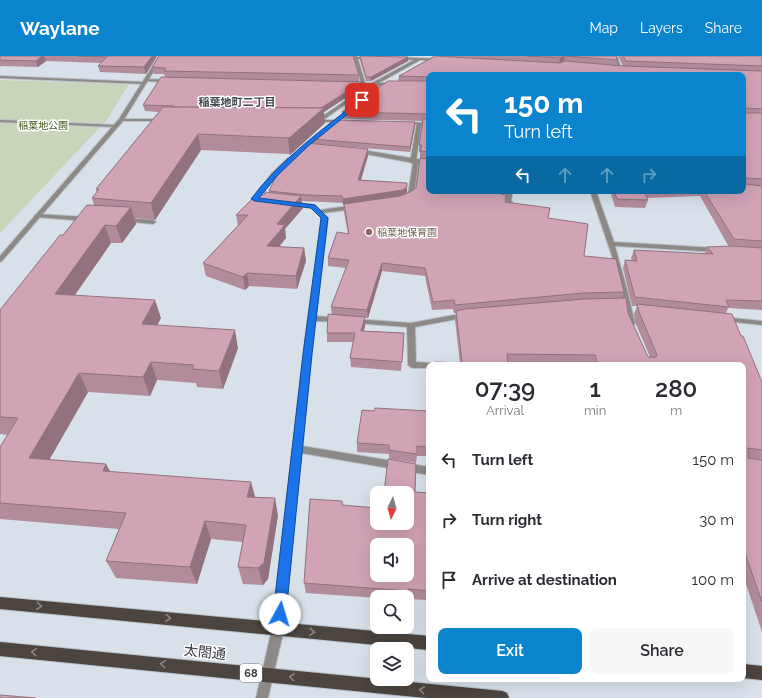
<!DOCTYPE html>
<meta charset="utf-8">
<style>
:root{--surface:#fff;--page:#f7f7f7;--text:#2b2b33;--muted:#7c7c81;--accent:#0a84cc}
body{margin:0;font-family:Raleway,"Noto Sans JP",sans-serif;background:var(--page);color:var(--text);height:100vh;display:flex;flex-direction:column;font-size:15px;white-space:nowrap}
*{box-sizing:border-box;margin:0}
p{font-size:13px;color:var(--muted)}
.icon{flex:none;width:22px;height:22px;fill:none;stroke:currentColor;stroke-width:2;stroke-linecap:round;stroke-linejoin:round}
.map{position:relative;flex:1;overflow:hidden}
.side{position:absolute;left:426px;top:306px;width:320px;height:320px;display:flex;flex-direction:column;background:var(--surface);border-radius:8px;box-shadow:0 4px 16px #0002}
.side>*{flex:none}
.top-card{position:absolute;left:426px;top:16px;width:320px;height:122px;border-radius:8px;box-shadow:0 4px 16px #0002;background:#0a84cc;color:#fff;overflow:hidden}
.needle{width:26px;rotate:185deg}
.tools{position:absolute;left:370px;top:430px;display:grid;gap:8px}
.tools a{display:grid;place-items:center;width:44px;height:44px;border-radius:8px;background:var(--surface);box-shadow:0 4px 16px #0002;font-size:20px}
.pin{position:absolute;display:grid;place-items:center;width:34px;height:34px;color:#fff;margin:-17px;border-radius:8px;box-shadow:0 2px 6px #0006}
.me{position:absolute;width:44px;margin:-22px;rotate:6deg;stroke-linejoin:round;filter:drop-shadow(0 0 3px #0008)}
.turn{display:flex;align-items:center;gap:14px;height:84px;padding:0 12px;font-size:18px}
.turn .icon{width:52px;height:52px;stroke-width:2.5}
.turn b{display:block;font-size:28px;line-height:34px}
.lanes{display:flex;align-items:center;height:38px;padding:0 12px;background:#0003;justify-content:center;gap:20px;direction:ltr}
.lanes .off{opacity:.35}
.eta{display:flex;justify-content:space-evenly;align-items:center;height:68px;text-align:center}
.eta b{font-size:24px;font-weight:600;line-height:28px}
.button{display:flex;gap:8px;margin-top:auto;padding:8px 12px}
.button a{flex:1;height:46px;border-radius:8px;background:var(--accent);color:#fff;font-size:16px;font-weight:600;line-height:46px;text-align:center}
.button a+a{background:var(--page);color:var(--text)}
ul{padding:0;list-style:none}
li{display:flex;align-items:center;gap:12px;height:60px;padding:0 12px}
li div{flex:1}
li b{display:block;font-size:15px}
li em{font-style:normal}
header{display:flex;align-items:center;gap:24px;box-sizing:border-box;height:56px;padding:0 20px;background:var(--accent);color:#fff}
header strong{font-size:19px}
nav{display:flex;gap:22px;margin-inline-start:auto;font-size:14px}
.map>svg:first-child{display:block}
</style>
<header>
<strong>Waylane</strong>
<nav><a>Map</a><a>Layers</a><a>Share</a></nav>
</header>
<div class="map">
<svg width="762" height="642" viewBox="0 0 762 642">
<rect width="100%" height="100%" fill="#d8e1ea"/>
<path fill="#c9d5ba" d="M0 24 129 28 107 64 0 177Z"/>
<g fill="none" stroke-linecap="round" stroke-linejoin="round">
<g stroke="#b7bfc7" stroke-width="2">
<g id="service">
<path d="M353 0H357L366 30 362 29Z"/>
<path d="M0 64 116 69 118 70 116 71 0 66Z"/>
<path d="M417 67 421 68 416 106 413 108 410 106Z"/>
<path d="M507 135H513L511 144 514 149 513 150H509L505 144Z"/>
<path d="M37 158 86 161 89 163 86 165 35 161 34 160Z"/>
<path d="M124 162 153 164 156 166 153 168 122 165V163Z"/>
</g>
</g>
<g stroke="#b7bfc7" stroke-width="2">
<g id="minor">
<path d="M613 0H617L622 15 619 14Z"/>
<path d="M343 1H370L372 2 370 3H342Z"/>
<path d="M396 1 440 3 442 4 440 5 420 4 379 27H393L395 28V29L374 30 363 36 323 64H346V66H312V64H317L367 30H353L351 29V28L372 27 414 4 397 3Z"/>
<path d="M0 20 144 26 146 27 144 28 0 22Z"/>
<path d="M146 23 169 24 171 25 169 26 144 25V23Z"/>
<path d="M119 63H162L164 64 162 65H119Z"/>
<path d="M402 66 429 67V69L404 68 402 67Z"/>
<path d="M357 93 429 105V109L418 108 414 139 406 145 403 143 408 138 413 107 355 96 354 95Z"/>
<path d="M288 102 293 103 276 119 257 144H253V142L272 117Z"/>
<path d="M590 135H596L614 186 717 192 720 194 717 196 615 190 628 237 635 268 631 270H628L612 200Z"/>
<path d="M293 146 315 149 320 154 355 149 358 151 355 153 323 157 328 162 316 260 339 262 343 264 339 266 315 265 302 390 429 411V419L301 397 284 573 268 642H256L272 573 305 285 322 162 311 152 291 149 290 148Z"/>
<path d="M465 257H468L469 259 468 261 415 271 416 306 432 307 433 309H429V312H412L408 309 407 271 354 267 350 265 354 263 411 267Z"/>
<path d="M722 261 762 265V269L725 265H722L721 263Z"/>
</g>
</g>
<g stroke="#b7bfc7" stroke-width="2">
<path id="tertiary" d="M159 0H163L123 65 2 205 0 206V200L119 63Z"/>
</g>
<g stroke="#b7bfc7" stroke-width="2">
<g id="primary">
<path d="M0 541 429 580V594L0 553Z"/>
<path d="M0 586 502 635 507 637 509 642H426L0 600Z"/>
<path d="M743 608 762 610V624L743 622Z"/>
</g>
</g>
<use href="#service" fill="#8d8986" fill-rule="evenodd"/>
<use href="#minor" fill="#8d8986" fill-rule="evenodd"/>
<use href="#tertiary" fill="#8d8986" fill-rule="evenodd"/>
<use href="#primary" fill="#4b443f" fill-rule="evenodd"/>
</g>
<g fill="#b38c9c" fill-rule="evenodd">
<path d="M0 0H157L146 18 100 16 98 10 101 7 46 5 38 11 1 10 0 11Z"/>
<path d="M360 0 408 1V5L371 25H366L360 4Z"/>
<path d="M415 0H616L617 4 616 9 623 10 618 0H762V254L728 252 726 257 741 280 762 326V576L743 519V309H592L508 307H460L455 264 456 257H454L453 253 432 254 425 220 382 215 368 262H365V270L364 275 404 277 401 315 351 311 350 302 353 286H327V277L332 259 331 251 346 212 328 210V202L348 178 344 156V149H343V147L302 145 303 152 285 173 286 182 279 191 304 192 306 205 297 233 249 230 245 234 206 220 203 207 238 170 236 159 264 139 269 136V135L312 88 311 83 415 66V70L410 96 318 88 368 93V100L360 124 407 127V134L406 138 410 136 416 132 420 102V96H419V89L422 65 342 63V56L398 25 399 20 434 0ZM429 19 743 135H610L615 151 645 152 648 144 647 142 700 140 729 191H707L705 198 634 194 631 202 632 205 625 204 623 212 632 250H637L634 258 635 266 650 301H648L628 257 622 242 624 236 584 200 548 162 505 146 506 139 503 138 504 135H429Z"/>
<path d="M152 11 359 19V25L362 31 324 56 325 67 290 99 289 98 201 94 155 164 134 162 136 168 122 187H111L75 239 161 262 157 269 238 292 223 333 197 331 196 327 157 324 150 340 88 336 49 404 106 408 110 415 255 441 278 459 268 523 263 529 243 528 238 511 243 486 211 483 197 528 116 522 106 505 119 473 0 463V391L8 379 0 378V254L63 179 94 149 92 142 97 136 96 133 159 56 145 55 143 49 165 21 164 18H154Z"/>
<path d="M374 355H429V400H417L416 407 389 403V398L357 396V387Z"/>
<path d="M415 436 429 437V544L408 543 407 545V541H377V542L306 537 304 527 342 445 343 449 377 467Z"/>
</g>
<g fill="#92727f">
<path d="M42 0H44L46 5 38 11 36 5Z"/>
<path d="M152 0H157L146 18 144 11Z"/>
<path d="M565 0 564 6 559 8 560 2Z"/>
<path d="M408 1V5L371 25V21Z"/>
<path d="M362 26V31L324 56 325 67 290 99 288 83 316 55Z"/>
<path d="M415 66V70L410 96V91Z"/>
<path d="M198 78 201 94 155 164 151 147Z"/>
<path d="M368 93V100L359 131 358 124Z"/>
<path d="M407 127V137L403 141 343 149V143Z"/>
<path d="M301 140 303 152 285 173 286 182 269 203 267 190 277 168Z"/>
<path d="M131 151 136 168 122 187 116 170Z"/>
<path d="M105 169 111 187 63 256 55 238Z"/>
<path d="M304 192 306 205 297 233 296 220Z"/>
<path d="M382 207V215L368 262 367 254Z"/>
<path d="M247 217 249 230 245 234 243 221Z"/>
<path d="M155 244 161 262 148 286 142 268Z"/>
<path d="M365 261V270L361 284V275Z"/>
<path d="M235 274 238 292 223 333 219 315Z"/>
<path d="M404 277V286L401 315 402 306Z"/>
<path d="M151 306 157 324 150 340 143 321Z"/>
<path d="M79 317 88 336 40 420 29 402Z"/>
<path d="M106 408 115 426 103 415Z"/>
<path d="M251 426 256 444 247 441Z"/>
<path d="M275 442 278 459 268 523 263 529 258 512Z"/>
<path d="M205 465 211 483 197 528 190 511Z"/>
</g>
<g fill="#d0a3b5" stroke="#92727f" fill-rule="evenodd">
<path d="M0 0H42L36 5 0 4Z"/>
<path d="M78 0H152L144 11 98 10 107 1Z"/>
<path d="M159 0H353L359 19 164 15 166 12 152 11Z"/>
<path d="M360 0 408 1 371 21H366Z"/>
<path d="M435 0 560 7 565 5 623 10 762 15V53L746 52 744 56 746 57H762V123L746 122 745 123V128L762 130V185L734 183 704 135H743V19H429V21L399 20Z"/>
<path d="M527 0H616L617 4 565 0 560 2Z"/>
<path d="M623 0H762V10L626 5Z"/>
<path d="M161 21 362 26 321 52 172 51 174 50 143 49Z"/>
<path d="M388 25H429V58L342 56Z"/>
<path d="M163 51 324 52 288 83 289 82 198 78 151 147 92 142 99 133H96Z"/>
<path d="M423 63H429V96L420 95 422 89H419Z"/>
<path d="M334 64 415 66 410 91 311 83Z"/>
<path d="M306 87 368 93 358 124 407 127V131L403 134 343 143 342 140 307 139 269 135 279 114Z"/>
<path d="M420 102 429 103V135H502L501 138 506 139 505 146 550 152 548 162 588 168 584 200 616 203 624 236 583 237 455 249 454 244 433 246 425 212 382 207 367 254 331 251 349 204 328 202 337 176 349 178 344 148 400 140 410 136 416 132Z"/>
<path d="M614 135H644L648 144 617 143Z"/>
<path d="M265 136 301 140 277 168 285 169 267 190 304 192 296 220 247 217 243 221 203 207 248 159H236L257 138 264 139Z"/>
<path d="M87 149 131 151 116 170 105 169 55 238 155 244 142 268 235 274 219 315 192 313 194 309 151 306 143 321 79 317 29 402 106 408 103 415 251 426 247 441 275 442 264 507 258 512 238 511 246 469 205 465 190 511 106 505 126 457 0 447V391L18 362 0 361V254L60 179H63Z"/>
<path d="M733 190 762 192V245L726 244 729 251 635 241 625 204 637 205 634 194 713 198 707 191Z"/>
<path d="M626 242 628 257 648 301H656L657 299 639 256 637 248 732 258 741 280H743L762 326V394L748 392V402L762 404V546L745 497 743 496V309H598L595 299 507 298 508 309H434L435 306 462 307 456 255 465 253 584 243Z"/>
<path d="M328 258 365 261 361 275 404 277 402 306 350 302 355 277H327Z"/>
<path d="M375 352 429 355V391L417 390V398L389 394V389L357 387 362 354 374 355Z"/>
<path d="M388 403 416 408 415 436 429 437V535L408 533V535L304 527 310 443 342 445V449L377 452V467H407V437H384ZM377 489H407V519H377Z"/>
<path d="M0 639 36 642H0Z"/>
</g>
<defs><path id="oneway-chevron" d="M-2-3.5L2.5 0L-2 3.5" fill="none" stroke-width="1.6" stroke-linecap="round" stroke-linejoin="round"/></defs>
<g stroke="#8a8582">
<use href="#oneway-chevron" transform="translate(39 550) rotate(5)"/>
<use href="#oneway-chevron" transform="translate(168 562) rotate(5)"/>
<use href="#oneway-chevron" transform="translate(312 576) rotate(5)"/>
<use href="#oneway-chevron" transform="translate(34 596) rotate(-175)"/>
<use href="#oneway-chevron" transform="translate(163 608) rotate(-175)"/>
<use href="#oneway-chevron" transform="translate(292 621) rotate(-174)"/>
<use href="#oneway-chevron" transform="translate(422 634) rotate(-174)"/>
</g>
<path fill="#1a73e8" stroke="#114b97" d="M361 43 365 44 307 91 277 120 259 142 315 149 328 162 312 298 286 558 284 562 280 564 275 562 273 558 303 298 321 162 311 152 255 145 251 143C281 103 322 74 361 43Z"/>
<circle fill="#8d6e63" stroke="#fff" stroke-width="1.5" cx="369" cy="176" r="4"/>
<g text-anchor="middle" stroke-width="3" stroke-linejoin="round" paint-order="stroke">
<g font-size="10" fill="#44591e" stroke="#fff">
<text x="43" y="73">稲葉地公園</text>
</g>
<g font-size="10" fill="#785e54" stroke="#fff" text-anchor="start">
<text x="377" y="180">稲葉地保育園</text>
</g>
<g font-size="11" font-weight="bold" fill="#40484e" stroke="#fff">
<text x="237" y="50">稲葉地町二丁目</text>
</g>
<rect fill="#fff" stroke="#727476" stroke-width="1" x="240" y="608" width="22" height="18" rx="3"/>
<g font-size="11" font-weight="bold" fill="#35383c">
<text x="251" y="621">68</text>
</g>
<g font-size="14" fill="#35383c" stroke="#fff">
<text transform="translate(205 596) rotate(6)" y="5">太閤通</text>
</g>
</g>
</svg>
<div class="tools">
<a><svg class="needle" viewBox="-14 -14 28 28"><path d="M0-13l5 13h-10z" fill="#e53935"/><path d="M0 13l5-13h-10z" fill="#7c7c81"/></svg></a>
<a><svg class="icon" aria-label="sound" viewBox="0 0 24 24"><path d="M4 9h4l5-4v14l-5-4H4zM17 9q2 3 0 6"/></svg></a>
<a><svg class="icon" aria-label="search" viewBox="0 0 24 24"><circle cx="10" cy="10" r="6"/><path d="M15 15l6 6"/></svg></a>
<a><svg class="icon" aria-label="layers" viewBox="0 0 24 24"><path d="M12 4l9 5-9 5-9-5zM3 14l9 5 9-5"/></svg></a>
</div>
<div class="pin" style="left:362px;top:44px;background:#d93025"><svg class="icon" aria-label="arrive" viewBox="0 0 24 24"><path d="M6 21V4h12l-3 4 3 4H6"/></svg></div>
<svg class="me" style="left:280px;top:558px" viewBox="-20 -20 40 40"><circle r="19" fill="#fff"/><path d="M0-13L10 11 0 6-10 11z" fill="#1a73e8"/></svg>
<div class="top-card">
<div class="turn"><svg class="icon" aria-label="left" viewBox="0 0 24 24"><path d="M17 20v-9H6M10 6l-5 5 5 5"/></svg><div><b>150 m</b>Turn left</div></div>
<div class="lanes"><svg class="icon" aria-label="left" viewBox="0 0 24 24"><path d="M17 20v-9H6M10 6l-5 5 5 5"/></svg><svg class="icon off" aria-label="ahead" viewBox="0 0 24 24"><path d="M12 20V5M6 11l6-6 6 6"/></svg><svg class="icon off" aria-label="ahead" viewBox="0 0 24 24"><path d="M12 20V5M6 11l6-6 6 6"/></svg><svg class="icon off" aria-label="right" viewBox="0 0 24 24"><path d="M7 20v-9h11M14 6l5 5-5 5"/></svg></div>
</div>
<section class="side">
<div class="eta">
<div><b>07:39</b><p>Arrival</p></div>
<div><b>1</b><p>min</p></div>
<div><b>280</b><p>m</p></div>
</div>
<ul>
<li><svg class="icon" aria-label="left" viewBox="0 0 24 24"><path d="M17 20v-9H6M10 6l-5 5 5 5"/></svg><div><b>Turn left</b></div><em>150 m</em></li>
<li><svg class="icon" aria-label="right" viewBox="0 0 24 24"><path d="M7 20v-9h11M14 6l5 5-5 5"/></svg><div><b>Turn right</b></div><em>30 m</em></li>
<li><svg class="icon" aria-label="arrive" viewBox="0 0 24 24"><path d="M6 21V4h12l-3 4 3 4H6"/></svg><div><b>Arrive at destination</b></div><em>100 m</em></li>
</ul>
<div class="button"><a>Exit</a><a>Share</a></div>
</section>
</div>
